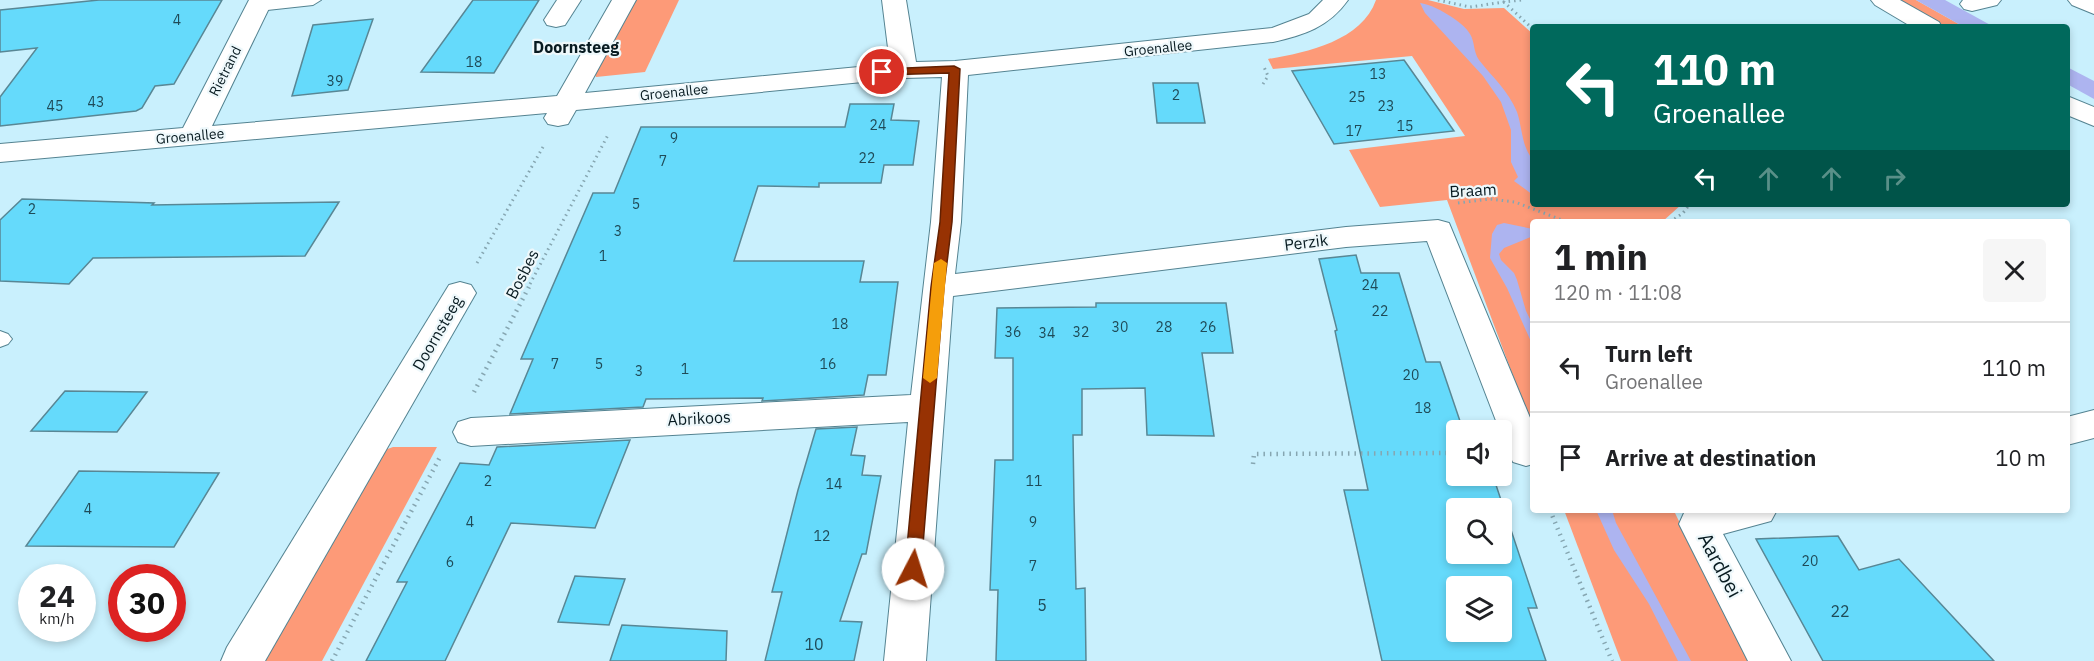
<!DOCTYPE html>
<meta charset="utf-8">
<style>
:root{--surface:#fff;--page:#f6f6f6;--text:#202124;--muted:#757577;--line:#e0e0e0}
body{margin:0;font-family:"IBM Plex Sans",sans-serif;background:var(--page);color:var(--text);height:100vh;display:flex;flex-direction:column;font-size:22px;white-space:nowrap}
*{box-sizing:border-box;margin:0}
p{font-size:20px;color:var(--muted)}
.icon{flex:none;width:33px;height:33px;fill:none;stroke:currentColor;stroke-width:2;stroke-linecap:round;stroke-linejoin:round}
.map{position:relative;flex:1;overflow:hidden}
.panel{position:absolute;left:1530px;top:219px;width:540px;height:294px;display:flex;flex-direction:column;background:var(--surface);border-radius:6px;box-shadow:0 3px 9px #0003}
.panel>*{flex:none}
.top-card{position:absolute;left:1530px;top:24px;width:540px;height:183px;border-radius:6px;box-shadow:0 3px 9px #0003;background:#00695c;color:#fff;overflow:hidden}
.controls{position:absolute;left:1446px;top:420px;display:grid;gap:12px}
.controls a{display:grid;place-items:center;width:66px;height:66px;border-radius:6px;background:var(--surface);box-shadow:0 3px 9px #0003;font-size:30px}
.speed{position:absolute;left:18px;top:564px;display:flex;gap:12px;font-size:30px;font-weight:700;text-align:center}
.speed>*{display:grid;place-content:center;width:78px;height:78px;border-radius:50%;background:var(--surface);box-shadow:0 3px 9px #0003;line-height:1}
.speed small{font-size:15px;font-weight:400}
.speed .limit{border:9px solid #d22;background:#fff;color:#111}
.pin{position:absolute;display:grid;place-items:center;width:51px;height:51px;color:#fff;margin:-26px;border:3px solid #fff;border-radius:50%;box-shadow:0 2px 6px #0007}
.me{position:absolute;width:66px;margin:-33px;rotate:5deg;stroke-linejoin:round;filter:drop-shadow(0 0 4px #0008)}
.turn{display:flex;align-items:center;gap:21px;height:126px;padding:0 24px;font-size:27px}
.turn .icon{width:78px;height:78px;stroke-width:2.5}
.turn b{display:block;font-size:42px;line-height:51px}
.lanes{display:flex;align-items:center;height:57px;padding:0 24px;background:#0003;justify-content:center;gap:30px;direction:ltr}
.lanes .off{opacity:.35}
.round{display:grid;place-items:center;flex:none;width:63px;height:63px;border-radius:6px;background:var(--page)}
.head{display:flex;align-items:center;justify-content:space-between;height:102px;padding:0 24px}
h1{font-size:36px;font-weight:700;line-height:45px}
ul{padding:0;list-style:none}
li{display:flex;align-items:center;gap:18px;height:90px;padding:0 24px;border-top:2px solid var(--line)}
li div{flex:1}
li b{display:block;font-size:22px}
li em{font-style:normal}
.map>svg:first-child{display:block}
</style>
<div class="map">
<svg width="2094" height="661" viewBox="0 0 2094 661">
<rect width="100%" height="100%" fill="#c9f0fd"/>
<g fill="#fd9a78">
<path d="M636 0H679L645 72 596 77 595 75Z"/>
<path d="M1376 0H1428L1464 9 1504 8 1533 34V204H1682L1662 222H1533V429L1447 200 1380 207 1349 150 1465 136 1412 56 1273 69 1268 59C1305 53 1362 41 1376 0Z"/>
<path d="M1897 0H1916L1964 27H1944Z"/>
<path d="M393 447H437L322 661H259L382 451Z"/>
<path d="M1564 510 1674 511 1748 661H1621Z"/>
</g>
<g fill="#adb4f0">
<path d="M1916 0H1945L1994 27H1964Z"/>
<path d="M1420 3C1433 4 1464 22 1470 34 1475 42 1473 51 1479 60 1493 78 1508 90 1517 112 1522 126 1522 149 1533 159V195L1514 181 1518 177 1511 162V130L1501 102 1483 76 1425 13Z"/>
<path d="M2067 67 2094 81V99L2067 84Z"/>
<path d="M1504 223 1533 229V236L1504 248 1499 254 1501 260 1514 273 1517 280 1526 311 1533 325V346L1507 288 1490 258 1492 234 1497 225Z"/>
<path d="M1596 510H1612L1616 523 1691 661H1678L1649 604 1614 550Z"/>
</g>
<g fill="#65dafb" stroke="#588795" stroke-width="1.5" fill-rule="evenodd">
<path d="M99 0H222L174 84 155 86 142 108 136 111 0 126V97L37 48 0 52V10Z"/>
<path d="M473 0H539L494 73 421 72Z"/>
<path d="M373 19 348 90 292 96 313 25Z"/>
<path d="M1404 60 1454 131 1334 144 1292 71Z"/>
<path d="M1153 83H1198L1205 123H1157Z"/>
<path d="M850 104H894L891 120 919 121 913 165H884L881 183H819V187L758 186 734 261H864L860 282H898L886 375H868L864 395 762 401 763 398 646 399 643 407 510 414 533 359H521L593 193H614L641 127H845Z"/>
<path d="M22 199 154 203 152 205 339 202 305 256 93 258 69 284 0 281V220Z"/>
<path d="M1356 255 1361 273H1399L1426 362H1440L1463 430H1456V476H1493L1537 608H1528L1546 661H1382L1344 490H1368L1335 331 1337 330 1319 259ZM1456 508H1502V554H1456ZM1456 586H1502V632H1456Z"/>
<path d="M1096 303H1226L1233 353H1202L1214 436 1147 435 1145 388 1082 389V435H1073L1074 501 1076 589 1085 588 1086 661H996L998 590H990L995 460H1013V358H995L997 308 1096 307Z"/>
<path d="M65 391 147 392 117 432 31 431Z"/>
<path d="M857 427 851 455 865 456 862 475 881 476 866 554H862L840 621 862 622 854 661H765L782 592H772L798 490 816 429Z"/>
<path d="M630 440 595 528 511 523 445 661H366L407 582H397L460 463 489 465 497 447Z"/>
<path d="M79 471 219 473 174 547 26 546Z"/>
<path d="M1838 536 1859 570 1899 559 1994 661H1823L1756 539Z"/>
<path d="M575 576 625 579 609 625 558 622Z"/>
<path d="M622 625 727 631 726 661H610Z"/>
</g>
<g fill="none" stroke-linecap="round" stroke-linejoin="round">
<g stroke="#548391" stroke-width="2">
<g id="service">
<path d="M271 0H321L313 5 258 11 250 6 253 3Z"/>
<path d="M0 331 8 334 12 339 8 344 0 347Z"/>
</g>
</g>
<g stroke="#548391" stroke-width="2">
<g id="minor">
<path d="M249 0H273L212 126 557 96 612 0H636L585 93 890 64 882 0H906L916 62 955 61 1272 28 1309 14 1323 0H1348C1329 27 1304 35 1273 42L968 75 961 222 955 274 1346 227 1438 220 1449 223 1533 425V464L1526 466 1513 462 1508 452 1427 241 1346 247 953 296 926 661H884L908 422 471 446 458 442 453 432 458 422 471 418 911 395 931 222 942 77 904 78 576 110 568 124 558 126 548 124 544 118 547 113 0 162V144L183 128Z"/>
<path d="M557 0H581L565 25 556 27 547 25 544 20Z"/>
<path d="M1871 0H1900L1939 22 1942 27H1912L1875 5Z"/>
<path d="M1963 0H2001L1997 5 1972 11 1964 9 1960 4Z"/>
<path d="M2068 0H2094V14L2072 5Z"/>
<path d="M2067 96 2094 107V126L2067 115Z"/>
<path d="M460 282 471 285 476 293 265 661H221L227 647 449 285Z"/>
<path d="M2094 410V438L2067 445V417Z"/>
<path d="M1692 510H1777L1771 521 1723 534 1791 661H1748L1679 524 1684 513Z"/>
</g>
</g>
<g stroke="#86a6b1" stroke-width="3" stroke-dasharray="1.5 4" stroke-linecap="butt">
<path d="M1438 0 1470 7 1504 2"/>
<path d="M1521 0 1504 2 1533 29"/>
<path d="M1263 84 1268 76 1264 67"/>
<path d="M1458 203 1490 199 1515 202 1567 222"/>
<path d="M1670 222 1683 213 1690 204"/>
<path d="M477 263 543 147"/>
<path d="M530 284 609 133"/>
</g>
<g stroke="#86a6b1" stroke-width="4.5" stroke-dasharray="1.5 5" stroke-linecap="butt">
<path d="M474 392 531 283"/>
<path d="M1253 464 1254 454 1456 453"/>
<path d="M1550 510 1612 661"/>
<path d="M332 661 440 457"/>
</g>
<use href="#service" fill="#fff" fill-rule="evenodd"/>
<use href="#minor" fill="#fff" fill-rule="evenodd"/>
</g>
<path fill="#973203" stroke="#622002" stroke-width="1.5" d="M954 66 960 69 952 222 944 287 921 569 919 574 913 576 907 574 905 569 931 287 940 222 949 73 882 75 876 72 882 69Z"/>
<path fill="#f59e0b" d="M941 259 947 263 937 378 930 383 923 378 934 263Z"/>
<g text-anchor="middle" stroke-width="4.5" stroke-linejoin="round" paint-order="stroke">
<g font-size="14" fill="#1f4b58">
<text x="177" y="25">4</text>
<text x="474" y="67">18</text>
<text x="1378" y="79">13</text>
<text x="335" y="86">39</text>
<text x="1176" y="100">2</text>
<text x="1357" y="102">25</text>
<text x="96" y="107">43</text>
<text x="55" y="111">45</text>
<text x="1386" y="111">23</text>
<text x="878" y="130">24</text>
<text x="1405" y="131">15</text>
<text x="1354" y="136">17</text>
<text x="674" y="143">9</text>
<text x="867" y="163">22</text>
<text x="663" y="166">7</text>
<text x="636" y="209">5</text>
<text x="32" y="214">2</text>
<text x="618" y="236">3</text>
<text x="603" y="261">1</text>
<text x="1370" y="290">24</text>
<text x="1380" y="316">22</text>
<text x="840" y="329">18</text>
<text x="1120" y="332">30</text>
<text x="1164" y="332">28</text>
<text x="1208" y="332">26</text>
<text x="1013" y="337">36</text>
<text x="1081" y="337">32</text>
<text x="1047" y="338">34</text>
<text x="555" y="369">7</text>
<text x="599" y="369">5</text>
<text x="828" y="369">16</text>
<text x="685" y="374">1</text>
<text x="639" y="376">3</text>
<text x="1411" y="380">20</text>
<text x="1423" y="413">18</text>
<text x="488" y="486">2</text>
<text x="1034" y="486">11</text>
<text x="834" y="489">14</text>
<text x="88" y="514">4</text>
<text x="470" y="527">4</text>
<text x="1033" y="527">9</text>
<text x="822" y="541">12</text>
<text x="1810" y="566">20</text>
<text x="450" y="567">6</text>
<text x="1033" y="571">7</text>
</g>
<g font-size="14" fill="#081b21" stroke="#eef8fb">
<text transform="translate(1158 48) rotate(-6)" y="5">Groenallee</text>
<text transform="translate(225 71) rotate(-63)" y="5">Rietrand</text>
<text transform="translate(674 92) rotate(-6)" y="5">Groenallee</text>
<text transform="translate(190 136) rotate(-5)" y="5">Groenallee</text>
</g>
<g font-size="16" font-weight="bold" fill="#081b21" stroke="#eef8fb">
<text x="576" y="53">Doornsteeg</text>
</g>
<g font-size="16" fill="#081b21" stroke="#eef8fb">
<text transform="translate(1473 190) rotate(-3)" y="6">Braam</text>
<text transform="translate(1306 242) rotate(-7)" y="6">Perzik</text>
<text transform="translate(522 274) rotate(-63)" y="6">Bosbes</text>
<text transform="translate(437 333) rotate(-60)" y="6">Doornsteeg</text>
<text transform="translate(699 418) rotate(-3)" y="6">Abrikoos</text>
</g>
<g font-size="16" fill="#1f4b58">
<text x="1042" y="611">5</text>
<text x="1840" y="617">22</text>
<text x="814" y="650">10</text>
</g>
<g font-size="20" fill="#081b21" stroke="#eef8fb">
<text transform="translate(1720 565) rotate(62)" y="7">Aardbei</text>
</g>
</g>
</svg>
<div class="controls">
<a><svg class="icon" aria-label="sound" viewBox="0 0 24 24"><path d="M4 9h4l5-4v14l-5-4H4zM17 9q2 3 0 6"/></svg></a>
<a><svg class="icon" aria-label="search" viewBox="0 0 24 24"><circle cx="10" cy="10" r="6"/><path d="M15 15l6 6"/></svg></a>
<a><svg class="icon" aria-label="layers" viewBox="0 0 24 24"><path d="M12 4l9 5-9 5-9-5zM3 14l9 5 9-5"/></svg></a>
</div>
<div class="speed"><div>24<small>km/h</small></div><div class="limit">30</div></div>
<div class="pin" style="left:882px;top:72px;background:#d93025"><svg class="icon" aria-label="arrive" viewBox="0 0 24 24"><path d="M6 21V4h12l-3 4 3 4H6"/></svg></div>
<svg class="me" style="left:913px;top:569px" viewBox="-20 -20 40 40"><circle r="19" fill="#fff"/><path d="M0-13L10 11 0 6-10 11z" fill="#973203"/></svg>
<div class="top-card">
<div class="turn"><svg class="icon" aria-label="left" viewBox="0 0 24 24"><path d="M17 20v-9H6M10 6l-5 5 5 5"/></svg><div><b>110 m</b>Groenallee</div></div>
<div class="lanes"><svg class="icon" aria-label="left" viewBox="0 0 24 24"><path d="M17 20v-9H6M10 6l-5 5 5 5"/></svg><svg class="icon off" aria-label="ahead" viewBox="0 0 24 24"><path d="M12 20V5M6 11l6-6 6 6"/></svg><svg class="icon off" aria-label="ahead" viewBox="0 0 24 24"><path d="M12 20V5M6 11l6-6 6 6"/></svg><svg class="icon off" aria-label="right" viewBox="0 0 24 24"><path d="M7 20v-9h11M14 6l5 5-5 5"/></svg></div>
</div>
<section class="panel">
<div class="head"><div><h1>1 min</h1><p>120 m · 11:08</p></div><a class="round"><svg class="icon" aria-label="close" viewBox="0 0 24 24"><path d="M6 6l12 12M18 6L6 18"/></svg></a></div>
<ul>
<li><svg class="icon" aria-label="left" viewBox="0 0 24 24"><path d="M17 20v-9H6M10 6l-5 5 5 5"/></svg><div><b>Turn left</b><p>Groenallee</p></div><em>110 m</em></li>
<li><svg class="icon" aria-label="arrive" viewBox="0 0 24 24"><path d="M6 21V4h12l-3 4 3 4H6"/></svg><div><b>Arrive at destination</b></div><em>10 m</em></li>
</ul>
</section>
</div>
